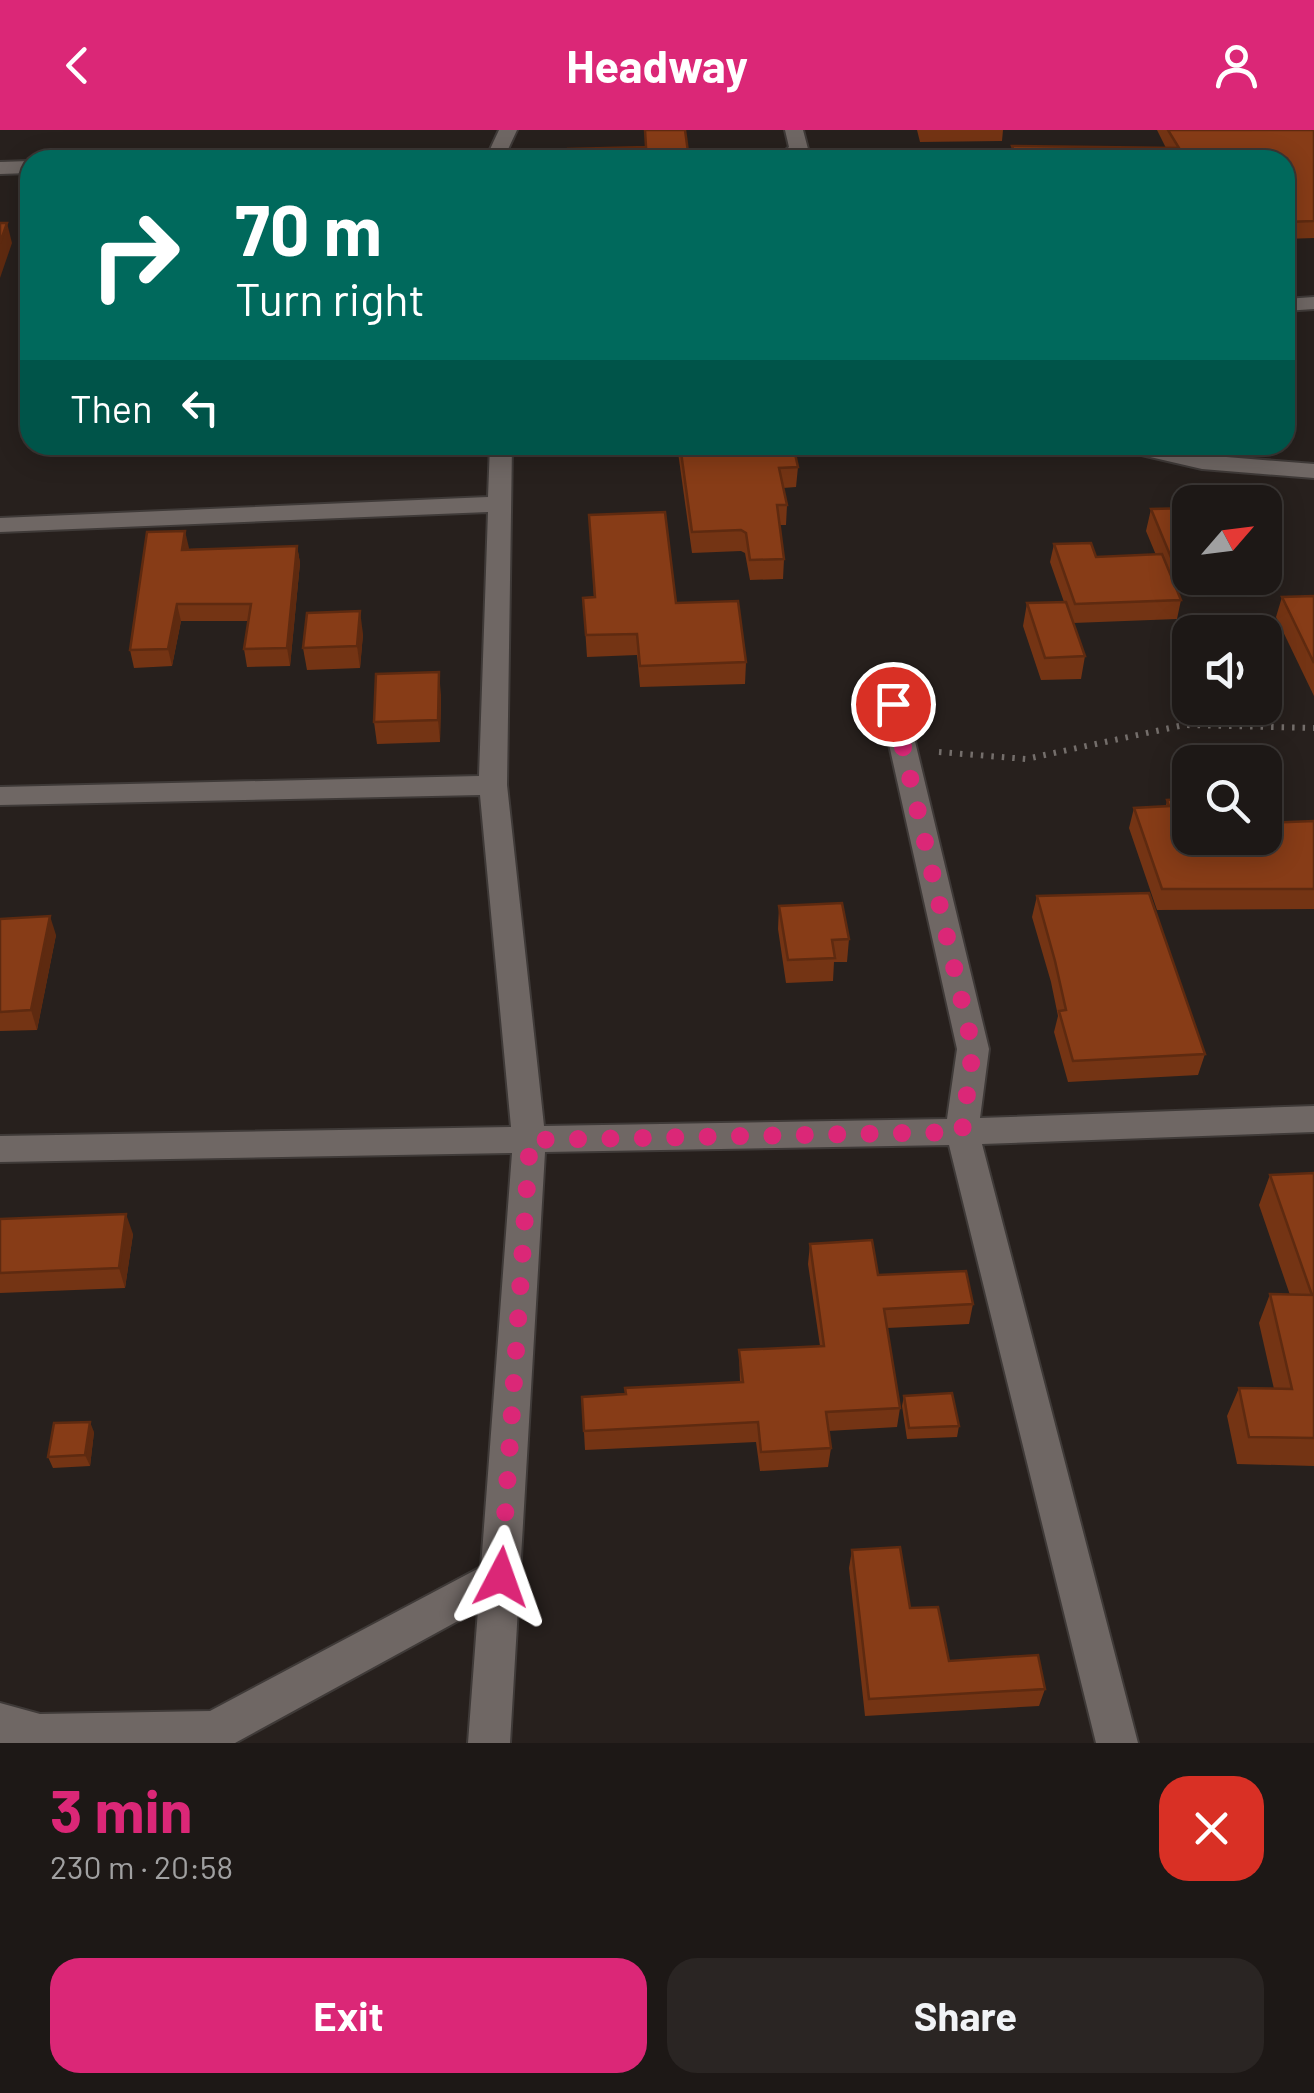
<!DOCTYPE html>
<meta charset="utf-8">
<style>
:root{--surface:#1d1816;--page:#2a2523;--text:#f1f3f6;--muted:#a0a0a1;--line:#3b3735;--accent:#db2777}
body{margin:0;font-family:Barlow,sans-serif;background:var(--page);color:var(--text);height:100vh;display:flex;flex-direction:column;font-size:38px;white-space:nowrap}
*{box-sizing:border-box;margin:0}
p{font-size:32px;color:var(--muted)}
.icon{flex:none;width:55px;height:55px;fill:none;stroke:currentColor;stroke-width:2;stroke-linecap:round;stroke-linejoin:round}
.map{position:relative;height:1613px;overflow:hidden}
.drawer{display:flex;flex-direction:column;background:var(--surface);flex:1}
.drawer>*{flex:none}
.hud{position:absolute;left:20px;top:20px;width:1275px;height:305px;border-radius:30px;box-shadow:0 5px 25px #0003,0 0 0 2px var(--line);background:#00695c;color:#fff;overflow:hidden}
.needle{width:65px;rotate:62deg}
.controls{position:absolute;left:1172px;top:355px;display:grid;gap:20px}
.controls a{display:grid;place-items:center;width:110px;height:110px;border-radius:20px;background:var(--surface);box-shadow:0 5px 25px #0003,0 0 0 2px var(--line);font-size:50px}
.pin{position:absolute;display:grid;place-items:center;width:85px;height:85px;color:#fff;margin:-42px;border:5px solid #fff;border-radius:50%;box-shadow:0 2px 10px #0007}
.me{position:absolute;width:110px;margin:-55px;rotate:4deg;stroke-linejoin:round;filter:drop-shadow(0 0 8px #0008)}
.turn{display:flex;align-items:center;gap:35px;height:210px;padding:0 50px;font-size:45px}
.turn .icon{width:130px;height:130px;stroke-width:2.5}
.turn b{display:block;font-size:70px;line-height:85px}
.then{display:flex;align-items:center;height:95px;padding:0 50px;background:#0003;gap:20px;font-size:38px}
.round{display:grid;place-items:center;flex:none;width:105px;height:105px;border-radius:30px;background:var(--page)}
.summary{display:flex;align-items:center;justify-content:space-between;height:170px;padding:0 50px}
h1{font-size:60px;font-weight:700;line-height:75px;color:var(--accent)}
.button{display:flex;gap:20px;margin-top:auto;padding:20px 50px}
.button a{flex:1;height:115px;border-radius:30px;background:var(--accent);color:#fff;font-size:40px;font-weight:700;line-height:115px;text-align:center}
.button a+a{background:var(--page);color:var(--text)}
header{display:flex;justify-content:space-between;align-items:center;height:130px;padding:0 50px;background:var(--accent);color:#fff;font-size:45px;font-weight:700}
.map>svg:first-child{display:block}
</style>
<header><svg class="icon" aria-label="back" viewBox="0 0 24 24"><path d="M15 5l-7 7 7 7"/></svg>Headway<svg class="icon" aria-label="person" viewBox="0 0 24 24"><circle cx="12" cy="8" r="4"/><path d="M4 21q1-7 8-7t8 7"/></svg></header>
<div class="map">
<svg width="1314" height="1613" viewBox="0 0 1314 1613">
<rect width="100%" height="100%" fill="#27201d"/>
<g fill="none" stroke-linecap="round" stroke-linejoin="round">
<g stroke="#3f3a38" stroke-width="4">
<g id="street">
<path d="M499 0H517L503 30H485Z"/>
<path d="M785 0H803L808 19 795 30H774L789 17Z"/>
<path d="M30 31V43L0 44V32Z"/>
<path d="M1314 167V179L1285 181V169Z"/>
<path d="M490 315H512L507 655 544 996 947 989 957 919 880 574 893 566 906 574 989 919 980 988 1314 976V1002L982 1014 1138 1613H1096L949 1015 545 1022 510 1613H468L478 1480 235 1613H0V1573L40 1584 210 1581 481 1437 512 1023 0 1032V1006L511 997 480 665 0 675V657L479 646 488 382 0 402V388L488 367Z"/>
<path d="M1117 315H1158L1202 325 1314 334V348L1202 339 1120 320Z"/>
</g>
</g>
<path stroke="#746e6b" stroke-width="6" stroke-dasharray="2.5 8" stroke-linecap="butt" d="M939 622 1026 629 1184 595 1314 598"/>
<use href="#street" fill="#6f6764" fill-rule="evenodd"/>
</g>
<g fill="#743414">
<path d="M917 0H1003L1002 11 920 12Z"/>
<path d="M1157 0H1314V108L1285 109V30H1010L1012 16 1166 18Z"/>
<path d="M677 315H793L798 337 796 357 783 358 787 375 786 395H780L784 429 783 449 750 450 745 423 741 421 692 423Z"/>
<path d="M1190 378V448H1223L1221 457 1176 459 1181 470 1177 489 1073 493 1085 526 1081 549 1041 550 1023 496 1027 473 1064 472 1050 432 1054 414 1096 427 1156 425 1146 401 1151 379Z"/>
<path d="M589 385 676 473 746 532 745 554 640 557 637 525 587 527 583 468 594 467Z"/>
<path d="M297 416 300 433 290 536 247 537 244 519 248 491H181L172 536 134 538 130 520 189 419Z"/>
<path d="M1314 466V566L1276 487 1282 467Z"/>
<path d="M363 504 360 538 307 540 303 518Z"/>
<path d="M441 565 440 612 377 614 374 592Z"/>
<path d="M1167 670 1190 708 1314 691V779L1157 780 1129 698 1134 678 1166 676Z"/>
<path d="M1037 766 1205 924 1198 945 1068 952 1054 902 1058 886 1051 852 1032 787Z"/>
<path d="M779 776 849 809 847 832H834L833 851 786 853 778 799Z"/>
<path d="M0 789 56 805 37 900 0 901Z"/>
<path d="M1314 1043V1336L1237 1334 1227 1286 1239 1258 1274 1259 1259 1193 1270 1164 1290 1165 1259 1075 1270 1045Z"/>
<path d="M0 1089 133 1104 125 1158 0 1163Z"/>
<path d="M810 1114 878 1145 973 1174 969 1194 887 1198 900 1278 897 1297 828 1301 831 1318 828 1337 760 1341 756 1312 585 1320 582 1267 740 1252 739 1220 820 1216 808 1134Z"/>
<path d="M904 1266 959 1296 957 1307 907 1309 902 1276Z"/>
<path d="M94 1302 90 1336 53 1338 48 1327Z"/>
<path d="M852 1420 910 1478 949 1531 1045 1559 1039 1576 865 1586 849 1438Z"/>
</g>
<g fill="#5e2a10">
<path d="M7 93 12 113 0 148V113Z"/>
<path d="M185 401 189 418 186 437 182 420Z"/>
<path d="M297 416 300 433 290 536 287 518Z"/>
<path d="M177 474 181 491 172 536 168 519Z"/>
<path d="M360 481 363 504 360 538 357 516Z"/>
<path d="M439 542 441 565 440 612 438 590Z"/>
<path d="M50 786 56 805 37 900 31 880Z"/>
<path d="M126 1084 133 1104 125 1158 119 1138Z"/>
<path d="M90 1292 94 1302 90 1336 85 1325Z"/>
</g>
<g fill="#873c17" stroke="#5e2a10" stroke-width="2.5">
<path d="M645 0H685L689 29 710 30H569L568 19 646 17Z"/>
<path d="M1168 0H1314V91L1285 92V30H1017L1012 16 1179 18Z"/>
<path d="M0 93H7L0 113Z"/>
<path d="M680 315H793L798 337 779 338 787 375H777L784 429 750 430 746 403 741 400 692 402Z"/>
<path d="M1190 378V436L1175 437 1151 379Z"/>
<path d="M665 382 676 473 738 471 746 532 640 536 637 504 586 505 583 468 595 467 589 385Z"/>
<path d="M185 401 182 420 297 416 287 518 244 519 251 474H177L168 519 130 520 147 402Z"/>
<path d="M1091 413 1096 427 1162 424 1181 470 1075 474 1054 414Z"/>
<path d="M1314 466V533L1282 467Z"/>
<path d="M1066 472 1085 526 1045 528 1027 473Z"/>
<path d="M360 481 357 516 303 518 307 483Z"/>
<path d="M439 542 438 590 374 592 376 544Z"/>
<path d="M1190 669V708H1265V693L1314 691V759H1162L1134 678 1169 676 1167 670Z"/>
<path d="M1149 763 1205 924 1073 931 1059 881 1066 880 1055 831 1037 766Z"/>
<path d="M842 773 849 809 832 810 835 828 788 830 779 776Z"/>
<path d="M50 786 31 880 0 882V789Z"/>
<path d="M1314 1043V1308L1249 1307 1239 1258 1292 1259 1270 1164 1312 1165 1270 1045Z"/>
<path d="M126 1084 119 1138 0 1143V1089Z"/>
<path d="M872 1110 878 1145 966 1141 973 1174 884 1179 900 1278 826 1282 831 1318 761 1322 758 1292 584 1301 582 1267 626 1264 625 1258 743 1252 739 1220 824 1216 810 1114Z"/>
<path d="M952 1263 959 1296 909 1298 904 1266Z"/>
<path d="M90 1292 85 1325 48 1327 54 1293Z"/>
<path d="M900 1417 910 1478 938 1477 949 1531 1038 1525 1045 1559 869 1569 852 1420Z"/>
</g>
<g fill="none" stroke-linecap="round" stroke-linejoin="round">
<path stroke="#db2777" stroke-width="18" stroke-dasharray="0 32.4" d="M501 1447 530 1010 962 1002 973 919 893 574"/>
</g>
</svg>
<div class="controls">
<a><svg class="needle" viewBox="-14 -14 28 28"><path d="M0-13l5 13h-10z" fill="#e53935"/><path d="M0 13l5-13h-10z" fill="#a0a0a1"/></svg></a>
<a><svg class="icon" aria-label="sound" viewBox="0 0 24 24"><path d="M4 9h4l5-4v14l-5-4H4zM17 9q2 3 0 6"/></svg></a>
<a><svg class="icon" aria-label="search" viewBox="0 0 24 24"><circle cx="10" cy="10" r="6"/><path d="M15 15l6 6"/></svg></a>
</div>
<div class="pin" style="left:893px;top:574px;background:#d93025"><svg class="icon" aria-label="arrive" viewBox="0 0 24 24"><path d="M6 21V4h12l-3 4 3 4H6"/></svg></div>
<svg class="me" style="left:501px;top:1447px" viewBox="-20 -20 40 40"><path d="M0-17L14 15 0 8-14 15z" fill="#db2777" stroke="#fff" stroke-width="4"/></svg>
<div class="hud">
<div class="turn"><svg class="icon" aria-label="right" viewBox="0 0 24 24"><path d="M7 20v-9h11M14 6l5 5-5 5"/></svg><div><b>70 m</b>Turn right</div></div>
<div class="then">Then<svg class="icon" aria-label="left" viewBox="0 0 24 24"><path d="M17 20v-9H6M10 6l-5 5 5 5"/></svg></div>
</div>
</div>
<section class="drawer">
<div class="summary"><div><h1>3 min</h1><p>230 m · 20:58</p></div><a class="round" style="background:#d93025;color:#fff"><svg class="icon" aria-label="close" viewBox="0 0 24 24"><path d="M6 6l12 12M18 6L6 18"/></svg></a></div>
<div class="button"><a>Exit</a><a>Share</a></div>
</section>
